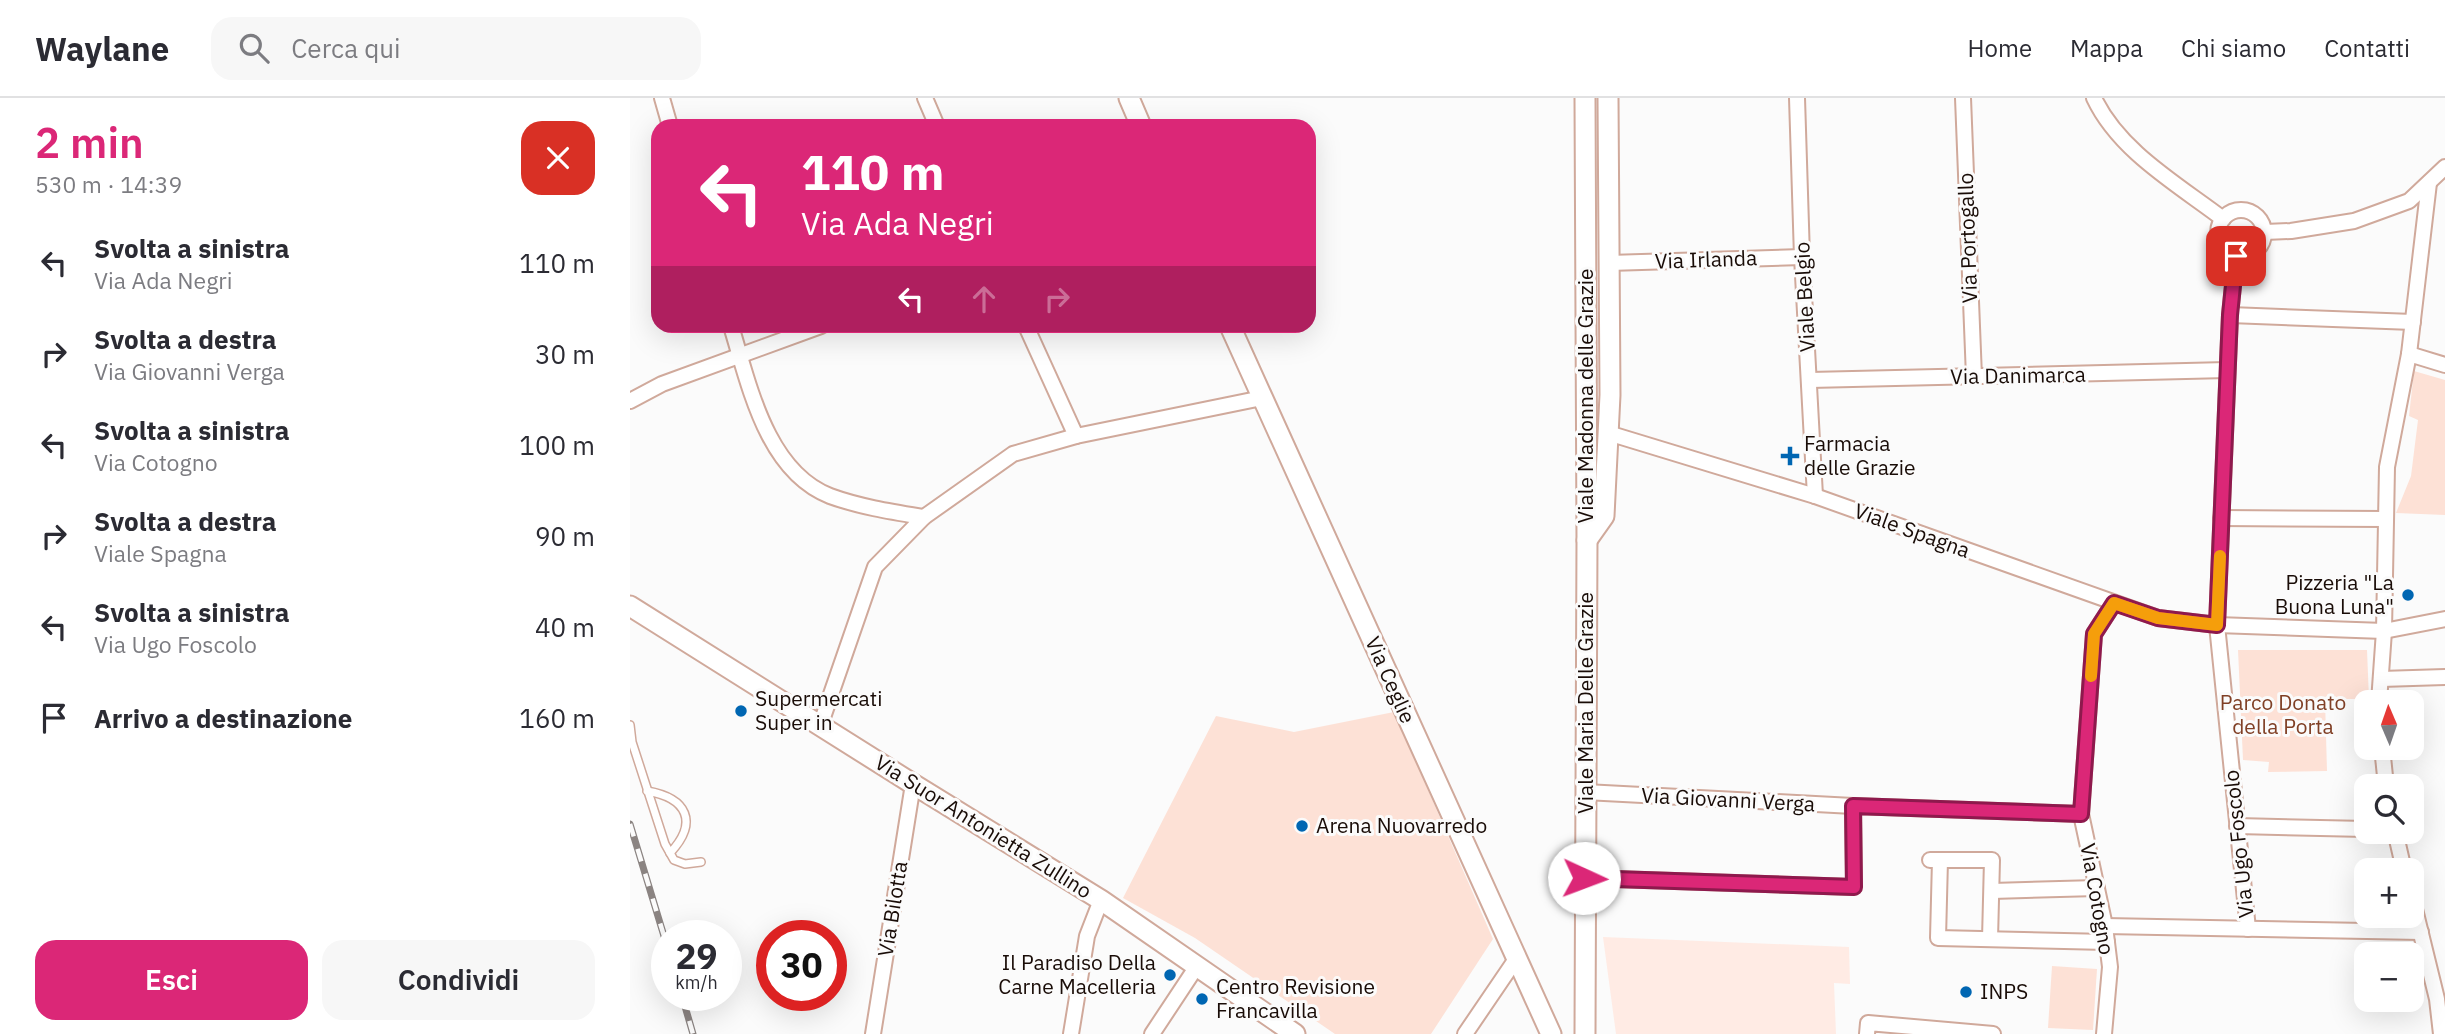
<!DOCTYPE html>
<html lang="it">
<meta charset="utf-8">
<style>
:root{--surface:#fff;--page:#f7f7f7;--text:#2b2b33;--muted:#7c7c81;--line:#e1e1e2;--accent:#db2777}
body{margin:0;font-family:"IBM Plex Sans",sans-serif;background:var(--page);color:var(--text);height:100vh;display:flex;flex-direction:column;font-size:26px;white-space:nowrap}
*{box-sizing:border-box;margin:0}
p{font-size:23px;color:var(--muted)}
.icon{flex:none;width:38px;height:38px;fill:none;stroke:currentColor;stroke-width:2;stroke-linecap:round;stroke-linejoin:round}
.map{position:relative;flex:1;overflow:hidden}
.side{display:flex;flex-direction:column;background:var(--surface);width:630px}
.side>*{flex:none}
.top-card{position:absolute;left:21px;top:21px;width:665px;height:214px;border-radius:21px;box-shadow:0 7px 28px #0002;background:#db2777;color:#fff;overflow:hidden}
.needle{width:46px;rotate:358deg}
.tools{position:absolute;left:1724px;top:592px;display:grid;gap:14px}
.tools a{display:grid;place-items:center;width:70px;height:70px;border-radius:14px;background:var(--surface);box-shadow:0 7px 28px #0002;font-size:35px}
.speed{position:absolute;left:21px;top:822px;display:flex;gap:14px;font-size:35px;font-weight:700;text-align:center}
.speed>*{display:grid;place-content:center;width:91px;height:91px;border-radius:50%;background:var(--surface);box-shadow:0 7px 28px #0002;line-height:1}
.speed small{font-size:18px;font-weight:400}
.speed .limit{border:10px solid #d22;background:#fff;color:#111}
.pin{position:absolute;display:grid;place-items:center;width:60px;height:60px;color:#fff;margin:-30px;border-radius:14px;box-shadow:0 4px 10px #0006}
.me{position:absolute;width:77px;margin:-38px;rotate:92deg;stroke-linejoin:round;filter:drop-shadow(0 0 5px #0008)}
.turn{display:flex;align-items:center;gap:24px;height:147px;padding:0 35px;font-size:32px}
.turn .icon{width:91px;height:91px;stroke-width:2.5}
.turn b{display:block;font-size:49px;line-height:60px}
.lanes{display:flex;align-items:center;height:66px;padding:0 35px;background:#0003;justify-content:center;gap:35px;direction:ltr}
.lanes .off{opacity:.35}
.round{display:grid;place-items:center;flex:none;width:74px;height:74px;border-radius:21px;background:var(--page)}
.overview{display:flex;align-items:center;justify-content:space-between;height:119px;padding:0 35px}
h1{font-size:42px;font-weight:600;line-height:52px;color:var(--accent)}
.cta{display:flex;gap:14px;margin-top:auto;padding:14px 35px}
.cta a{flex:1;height:80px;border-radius:21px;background:var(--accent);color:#fff;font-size:28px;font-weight:600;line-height:80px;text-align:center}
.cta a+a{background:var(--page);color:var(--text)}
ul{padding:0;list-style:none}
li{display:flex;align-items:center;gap:21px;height:91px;padding:0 35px}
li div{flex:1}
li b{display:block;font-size:26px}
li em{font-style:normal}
header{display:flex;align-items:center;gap:42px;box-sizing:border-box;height:98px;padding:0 35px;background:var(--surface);border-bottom:2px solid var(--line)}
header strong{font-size:33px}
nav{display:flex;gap:38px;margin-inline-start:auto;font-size:24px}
.search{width:490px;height:63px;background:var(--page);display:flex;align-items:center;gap:18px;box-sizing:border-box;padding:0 24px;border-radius:21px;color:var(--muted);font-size:26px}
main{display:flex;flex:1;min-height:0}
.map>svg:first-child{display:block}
</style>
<header>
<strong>Waylane</strong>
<div class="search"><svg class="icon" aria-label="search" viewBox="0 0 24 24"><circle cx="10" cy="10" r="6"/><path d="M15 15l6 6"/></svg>Cerca qui</div>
<nav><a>Home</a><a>Mappa</a><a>Chi siamo</a><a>Contatti</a></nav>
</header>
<main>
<section class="side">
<div class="overview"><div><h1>2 min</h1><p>530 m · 14:39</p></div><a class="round" style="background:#d93025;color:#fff"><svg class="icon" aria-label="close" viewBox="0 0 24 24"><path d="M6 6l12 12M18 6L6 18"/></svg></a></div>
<ul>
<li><svg class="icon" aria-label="left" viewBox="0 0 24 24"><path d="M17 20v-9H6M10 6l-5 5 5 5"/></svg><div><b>Svolta a sinistra</b><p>Via Ada Negri</p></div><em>110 m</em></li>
<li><svg class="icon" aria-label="right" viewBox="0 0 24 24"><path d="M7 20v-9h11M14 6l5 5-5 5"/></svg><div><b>Svolta a destra</b><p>Via Giovanni Verga</p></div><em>30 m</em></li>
<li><svg class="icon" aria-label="left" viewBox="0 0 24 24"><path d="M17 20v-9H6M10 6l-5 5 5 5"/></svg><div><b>Svolta a sinistra</b><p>Via Cotogno</p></div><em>100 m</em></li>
<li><svg class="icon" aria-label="right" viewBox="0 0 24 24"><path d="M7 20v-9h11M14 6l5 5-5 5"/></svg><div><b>Svolta a destra</b><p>Viale Spagna</p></div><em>90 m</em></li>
<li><svg class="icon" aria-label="left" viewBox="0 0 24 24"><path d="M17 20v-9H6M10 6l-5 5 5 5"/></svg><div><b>Svolta a sinistra</b><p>Via Ugo Foscolo</p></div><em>40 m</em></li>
<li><svg class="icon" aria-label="arrive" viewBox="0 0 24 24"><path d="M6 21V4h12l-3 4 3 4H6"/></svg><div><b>Arrivo a destinazione</b></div><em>160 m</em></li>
</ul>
<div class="cta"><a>Esci</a><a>Condividi</a></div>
</section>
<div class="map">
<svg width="1815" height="936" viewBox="0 0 1815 936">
<rect width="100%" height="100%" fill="#fbfbfb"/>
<path fill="#ffebe4" d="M973 839 1219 849 1220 886 1204 885 1206 936H986Z"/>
<g fill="#fde1d6">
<path d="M1784 273 1815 282V417L1766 415 1781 378 1788 322 1779 318Z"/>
<path d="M1608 552H1737L1739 601H1695L1697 673 1638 674 1639 664 1613 662Z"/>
<path d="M764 614 863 841 801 936H705L565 840 493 800 586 618 664 634Z"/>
<path d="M1422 868 1467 871 1463 932 1418 930Z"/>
</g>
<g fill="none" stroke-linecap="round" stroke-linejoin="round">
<g stroke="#d0a99b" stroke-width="10">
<g id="lane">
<path d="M0 627 2 644 35 746 44 762 55 766 71 764"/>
<path d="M17 693C57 700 69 724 40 755"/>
</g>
</g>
<g stroke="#d0a99b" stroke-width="18">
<g id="street">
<path d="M32 0 40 28"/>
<path d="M295 0 307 28"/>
<path d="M1167 0 1172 159 1185 398"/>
<path d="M1333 0 1344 279"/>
<path d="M1464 0C1489 53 1547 86 1593 121"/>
<circle cx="1611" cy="135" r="23"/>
<path d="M1635 134 1661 133 1724 123 1779 103 1815 69"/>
<path d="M1606 158 1600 217 1587 527 1618 831"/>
<path d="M979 165 1172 159"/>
<path d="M1600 217 1783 224"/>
<path d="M101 228C119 286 136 373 200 398 230 409 263 414 294 419"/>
<path d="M396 228 446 338"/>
<path d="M1779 256 1815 267"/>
<path d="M1180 282 1597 272"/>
<path d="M0 303 32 286 191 228"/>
<path d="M978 335 1185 398 1528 520 1587 527 1754 533 1815 521"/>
<path d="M1591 420 1756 421"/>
<path d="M1751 581 1815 579"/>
<path d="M1749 604 1754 533 1757 369 1779 256 1799 85"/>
<path d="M190 628 245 469 294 419 383 356 446 338 632 300"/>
<path d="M1752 649 1756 688"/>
<path d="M955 694 1223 708 1451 716"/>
<path d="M1607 728 1736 731"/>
<path d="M1765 733 1774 772"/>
<path d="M1300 762H1362L1360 841"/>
<path d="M1310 762 1308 840 1477 844"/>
<path d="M954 780 1224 789 1223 708"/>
<path d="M1362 793 1467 790"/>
<path d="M1782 799 1807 901 1811 936"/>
<path d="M1475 828 1791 834"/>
<path d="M243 936 283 686"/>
<path d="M441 936 457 838 471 802"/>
<path d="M522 936 567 868"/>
<path d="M835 936 886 861"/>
<path d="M1237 936 1238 925 1363 936"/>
<path d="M1474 936 1480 869 1475 828 1451 716 1464 536 1484 505"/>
</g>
</g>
<g stroke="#d0a99b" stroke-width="23">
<g id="secondary">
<path d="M499 0 511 28"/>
<path d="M955 0 957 442 955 936"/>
<path d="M600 228 921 936"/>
<path d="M957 442 974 418 980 297 978 0"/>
<path d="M0 508 283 686 471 802 665 936"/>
</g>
</g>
<use href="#lane" stroke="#fff" stroke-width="7"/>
<use href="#street" stroke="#fff" stroke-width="14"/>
<use href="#secondary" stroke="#fff" stroke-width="19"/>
<g stroke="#8b8482" stroke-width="7">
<g id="rail">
<path d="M0 726 37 848"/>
<path d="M52 898 63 936"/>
</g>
</g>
<use href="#rail" stroke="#fbfbfb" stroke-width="4.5" stroke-dasharray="13" stroke-linecap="butt"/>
</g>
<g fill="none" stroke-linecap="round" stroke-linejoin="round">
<g stroke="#8e194d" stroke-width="18">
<path id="route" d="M954 780 1224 789 1223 708 1451 716 1464 536 1484 505 1528 520 1587 527 1600 217 1606 158"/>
</g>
<use href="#route" stroke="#db2777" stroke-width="12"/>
<path stroke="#f59e0b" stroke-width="12" d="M1461 578 1464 536 1484 505 1528 520 1587 527 1590 458"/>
</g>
<g fill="#0066b2" stroke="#fbfbfb" stroke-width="2.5">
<path d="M1156.5 347.5h7v7h7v7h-7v7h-7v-7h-7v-7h7z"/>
<circle cx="1778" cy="497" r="7"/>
<circle cx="111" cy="613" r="7"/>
<circle cx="672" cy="728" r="7"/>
<circle cx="540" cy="877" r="7"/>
<circle cx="1336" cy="894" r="7"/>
<circle cx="572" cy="901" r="7"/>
</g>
<g text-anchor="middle" stroke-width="6" stroke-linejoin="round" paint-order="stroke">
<g font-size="21" fill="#190c07" stroke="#fbfbfb">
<text transform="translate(1338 140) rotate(-92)" y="7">Via Portogallo</text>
<text transform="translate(1076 162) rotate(-2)" y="7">Via Irlanda</text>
<text transform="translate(1175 199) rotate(-93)" y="7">Viale Belgio</text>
<text transform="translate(1388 278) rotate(-1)" y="7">Via Danimarca</text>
<text transform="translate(956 298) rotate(-90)" y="7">Viale Madonna delle Grazie</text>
<text transform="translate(1282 433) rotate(20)" y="7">Viale Spagna</text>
<text transform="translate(760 582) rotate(66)" y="7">Via Ceglie</text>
<text transform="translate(956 605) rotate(-90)" y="7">Viale Maria Delle Grazie</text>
<text transform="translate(1098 702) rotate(3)" y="7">Via Giovanni Verga</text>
<text transform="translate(353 729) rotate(32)" y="7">Via Suor Antonietta Zullino</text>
<text transform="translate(1609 746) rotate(-96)" y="7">Via Ugo Foscolo</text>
<text transform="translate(1467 801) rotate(80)" y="7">Via Cotogno</text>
<text transform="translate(263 811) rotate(-81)" y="7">Via Bilotta</text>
</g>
<g font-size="21" fill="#190c07" stroke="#fbfbfb" text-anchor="start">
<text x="1174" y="353">Farmacia<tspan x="1174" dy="24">delle Grazie</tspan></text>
<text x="1764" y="492" text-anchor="end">Pizzeria "La<tspan x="1764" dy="24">Buona Luna"</tspan></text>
<text x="125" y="608">Supermercati<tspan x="125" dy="24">Super in</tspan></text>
<text x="686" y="735">Arena Nuovarredo</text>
<text x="526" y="872" text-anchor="end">Il Paradiso Della<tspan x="526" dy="24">Carne Macelleria</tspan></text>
<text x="586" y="896">Centro Revisione<tspan x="586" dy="24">Francavilla</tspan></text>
<text x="1350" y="901">INPS</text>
</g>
<g font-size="21" fill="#804026" stroke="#fbfbfb">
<text x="1653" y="612">Parco Donato<tspan x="1653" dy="24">della Porta</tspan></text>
</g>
</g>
</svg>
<div class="tools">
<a><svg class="needle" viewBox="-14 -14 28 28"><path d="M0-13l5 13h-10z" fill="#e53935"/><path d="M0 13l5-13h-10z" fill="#7c7c81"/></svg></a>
<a><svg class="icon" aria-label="search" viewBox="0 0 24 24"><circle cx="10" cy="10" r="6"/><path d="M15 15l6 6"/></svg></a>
<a>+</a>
<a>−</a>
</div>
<div class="speed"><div>29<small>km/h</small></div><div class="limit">30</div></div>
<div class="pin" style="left:1606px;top:158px;background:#d93025"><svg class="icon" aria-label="arrive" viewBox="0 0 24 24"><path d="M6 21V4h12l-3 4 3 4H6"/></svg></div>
<svg class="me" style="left:954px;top:780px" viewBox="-20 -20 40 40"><circle r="19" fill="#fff"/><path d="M0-13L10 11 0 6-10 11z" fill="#db2777"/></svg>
<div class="top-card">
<div class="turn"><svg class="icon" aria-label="left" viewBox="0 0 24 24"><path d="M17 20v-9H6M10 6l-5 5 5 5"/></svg><div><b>110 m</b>Via Ada Negri</div></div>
<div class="lanes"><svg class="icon" aria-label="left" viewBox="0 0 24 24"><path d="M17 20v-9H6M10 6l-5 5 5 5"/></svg><svg class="icon off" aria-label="ahead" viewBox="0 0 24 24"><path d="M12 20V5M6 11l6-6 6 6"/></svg><svg class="icon off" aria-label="right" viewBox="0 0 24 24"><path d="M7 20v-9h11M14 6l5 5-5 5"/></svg></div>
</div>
</div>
</main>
